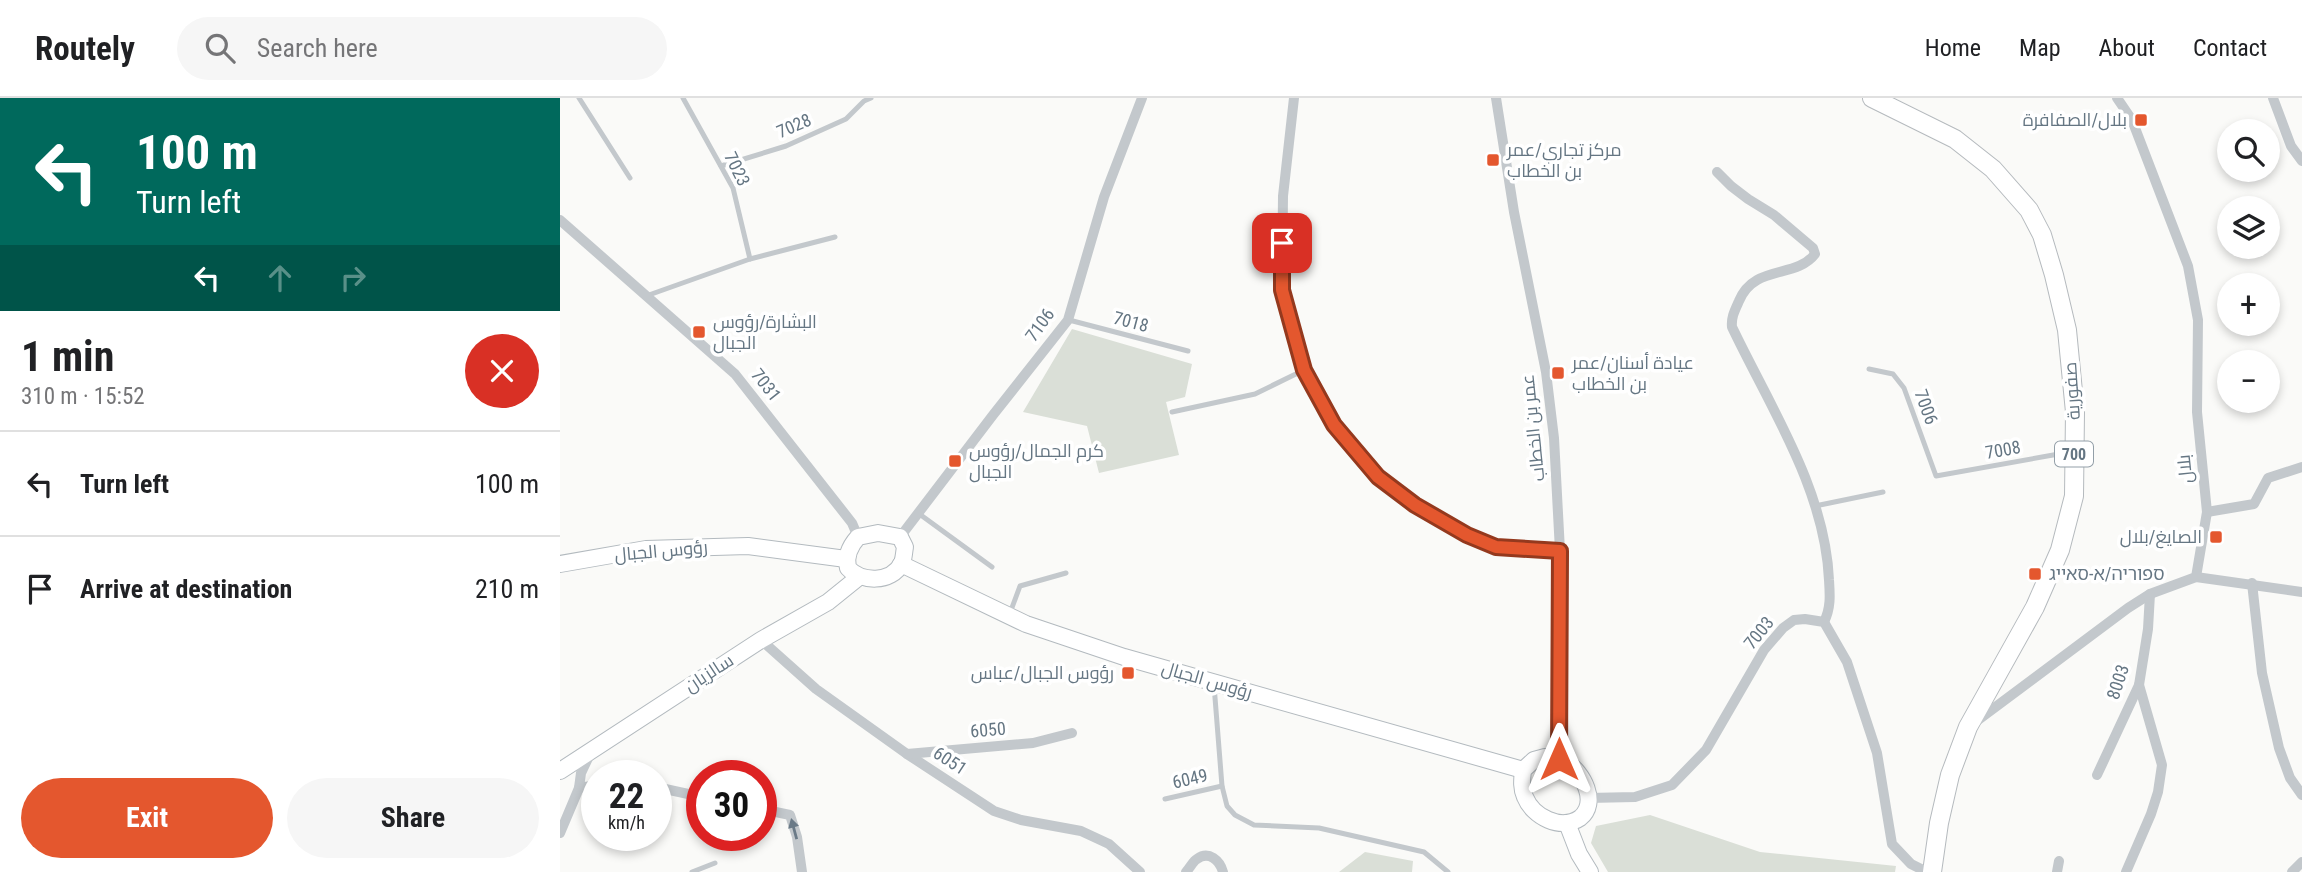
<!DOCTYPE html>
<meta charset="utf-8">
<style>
:root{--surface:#fff;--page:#f6f6f6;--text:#202124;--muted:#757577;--line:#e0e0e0;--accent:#e4572e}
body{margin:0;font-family:"Roboto Condensed",Cairo,"Noto Sans Hebrew",sans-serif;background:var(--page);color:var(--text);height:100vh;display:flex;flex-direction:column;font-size:26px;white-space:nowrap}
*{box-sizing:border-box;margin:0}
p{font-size:23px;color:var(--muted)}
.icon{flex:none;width:38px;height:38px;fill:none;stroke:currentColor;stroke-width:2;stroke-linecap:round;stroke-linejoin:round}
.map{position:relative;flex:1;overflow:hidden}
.drawer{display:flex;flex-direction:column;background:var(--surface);width:560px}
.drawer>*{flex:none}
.guide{background:#00695c;color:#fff;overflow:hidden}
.tools{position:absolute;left:1657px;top:21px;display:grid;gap:14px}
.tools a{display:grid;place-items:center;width:63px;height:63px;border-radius:50%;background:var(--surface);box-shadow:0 4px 10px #0003;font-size:35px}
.speed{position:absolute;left:21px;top:662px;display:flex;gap:14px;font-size:35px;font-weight:700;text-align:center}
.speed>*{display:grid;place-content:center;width:91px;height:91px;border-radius:50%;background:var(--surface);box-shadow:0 4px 10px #0003;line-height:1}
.speed small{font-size:18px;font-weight:400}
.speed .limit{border:10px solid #d22;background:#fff;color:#111}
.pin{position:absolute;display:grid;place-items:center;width:60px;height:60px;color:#fff;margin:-30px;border-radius:14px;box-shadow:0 4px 10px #0006}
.me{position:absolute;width:77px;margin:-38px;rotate:0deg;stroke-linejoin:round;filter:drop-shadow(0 0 5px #0008)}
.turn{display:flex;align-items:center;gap:24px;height:147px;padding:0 21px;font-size:32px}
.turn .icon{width:91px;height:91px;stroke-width:2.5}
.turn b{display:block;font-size:49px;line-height:60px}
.lanes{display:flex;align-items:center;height:66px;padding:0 21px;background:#0003;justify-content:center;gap:35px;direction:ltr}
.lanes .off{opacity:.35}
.round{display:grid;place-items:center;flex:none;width:74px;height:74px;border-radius:37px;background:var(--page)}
.overview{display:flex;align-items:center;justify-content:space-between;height:119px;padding:0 21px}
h1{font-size:42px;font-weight:700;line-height:52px}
.button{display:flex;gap:14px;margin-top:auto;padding:14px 21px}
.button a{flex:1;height:80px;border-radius:42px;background:var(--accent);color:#fff;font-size:28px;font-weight:700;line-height:80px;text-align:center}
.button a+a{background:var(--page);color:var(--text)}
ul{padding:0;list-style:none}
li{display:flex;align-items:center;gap:21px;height:105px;padding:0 21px;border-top:2px solid var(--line)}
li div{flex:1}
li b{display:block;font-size:26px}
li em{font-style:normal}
header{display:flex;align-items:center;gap:42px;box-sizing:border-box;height:98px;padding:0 35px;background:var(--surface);border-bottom:2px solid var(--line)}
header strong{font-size:33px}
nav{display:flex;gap:38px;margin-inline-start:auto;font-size:24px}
.search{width:490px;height:63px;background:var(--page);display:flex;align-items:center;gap:18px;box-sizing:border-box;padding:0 24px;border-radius:38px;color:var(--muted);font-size:26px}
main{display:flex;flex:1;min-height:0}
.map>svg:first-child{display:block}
</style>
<header>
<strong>Routely</strong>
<div class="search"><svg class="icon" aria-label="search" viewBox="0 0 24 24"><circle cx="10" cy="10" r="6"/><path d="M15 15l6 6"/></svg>Search here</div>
<nav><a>Home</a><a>Map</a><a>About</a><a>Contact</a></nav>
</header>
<main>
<section class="drawer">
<div class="guide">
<div class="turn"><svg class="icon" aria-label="left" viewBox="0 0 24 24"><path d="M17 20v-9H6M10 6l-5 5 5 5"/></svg><div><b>100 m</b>Turn left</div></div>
<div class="lanes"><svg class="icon" aria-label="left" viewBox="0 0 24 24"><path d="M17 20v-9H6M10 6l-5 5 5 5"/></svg><svg class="icon off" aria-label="ahead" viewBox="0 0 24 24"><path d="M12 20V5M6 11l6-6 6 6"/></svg><svg class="icon off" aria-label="right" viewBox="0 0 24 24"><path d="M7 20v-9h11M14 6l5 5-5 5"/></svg></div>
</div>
<div class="overview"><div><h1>1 min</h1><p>310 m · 15:52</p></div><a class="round" style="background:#d93025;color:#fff"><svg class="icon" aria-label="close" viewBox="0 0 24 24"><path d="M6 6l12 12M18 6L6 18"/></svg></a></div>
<ul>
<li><svg class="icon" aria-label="left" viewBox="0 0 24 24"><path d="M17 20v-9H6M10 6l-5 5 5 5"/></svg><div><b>Turn left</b></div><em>100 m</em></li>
<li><svg class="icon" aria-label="arrive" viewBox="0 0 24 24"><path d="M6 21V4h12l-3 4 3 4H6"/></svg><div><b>Arrive at destination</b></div><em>210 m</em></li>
</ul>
<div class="button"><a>Exit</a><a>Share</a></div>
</section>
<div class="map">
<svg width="1742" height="774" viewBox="0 0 1742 774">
<rect width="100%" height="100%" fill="#fafaf8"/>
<g fill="#dadfd7">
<path d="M512 231 632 266 625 299 606 304 619 357 539 375 527 328 463 314Z"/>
<path d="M1090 717 1200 754 1336 768 1335 774H1048L1031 745 1036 728Z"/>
<path d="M805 754 853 763 852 774H779Z"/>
</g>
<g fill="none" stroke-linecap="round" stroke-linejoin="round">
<g stroke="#b3babf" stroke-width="18">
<g id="secondary">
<path d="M318 435 340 439 345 449C344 454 344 460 342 465 331 486 301 484 288 470 285 458 290 448 298 439Z"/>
<path d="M0 466 86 451 188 448 286 461"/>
<path d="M341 466 466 526 564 559 963 672"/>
<path d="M985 659C992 660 1000 661 1006 664 1023 674 1039 705 1020 720 1001 733 973 719 965 699 961 690 962 682 963 672L974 662Z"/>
<path d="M0 673 201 542 268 504 299 479"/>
<path d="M1007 725 1019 756 1030 774"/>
</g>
</g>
<g stroke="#b5babe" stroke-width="20">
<path id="primary" d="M1312 0 1395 41 1433 71 1469 112 1482 137 1494 177 1507 232 1515 314 1514 398 1500 452 1475 509 1408 629 1390 677 1379 725 1372 774"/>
</g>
<g stroke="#c3c8cc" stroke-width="5">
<path d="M19 0 70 80"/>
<path d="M123 0 173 90 190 161"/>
<path d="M161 68 226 48 286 21 304 3 311 0"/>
<path d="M86 198 190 161 275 139"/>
<path d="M509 222 628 253"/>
<path d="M1309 271 1333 276 1344 290 1376 378 1510 354"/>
<path d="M612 314 695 296 744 272"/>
<path d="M1255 408 1323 394"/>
<path d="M358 415 432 469"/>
<path d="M450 515 460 488 506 475"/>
<path d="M654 587 662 688 667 708 675 717 694 727 759 730 864 754 888 774"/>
<path d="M605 701 662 688"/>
<path d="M132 774 155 765"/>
</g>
<g stroke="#c3c8cc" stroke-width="10">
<path d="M734 0 723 98 722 192 744 272 774 326 818 379 855 407 907 437 936 448 1000 453"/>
<path d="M936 0 954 114 986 274 994 340 1000 453 999 661"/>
<path d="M1713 0 1731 48 1742 63"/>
<path d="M1157 74 1171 88 1188 101 1214 117 1253 150 1255 156C1236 181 1194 166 1179 203 1175 212 1171 219 1172 229 1210 309 1265 391 1269 482 1270 497 1271 510 1264 524"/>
<path d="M0 122 175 276 292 425 298 439"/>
<path d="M1647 414 1694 406 1708 380 1742 369"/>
<path d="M340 439 433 317 508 222 544 99 582 0"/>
<path d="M1636 479 1742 494"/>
<path d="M1692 485 1702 575 1719 650 1730 680 1742 697"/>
<path d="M201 542 256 591 347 656 434 713 461 722 521 733 549 746 580 774"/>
<path d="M1414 625 1568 510 1590 496 1636 479 1647 414 1637 314 1638 222 1628 168 1572 22 1557 0"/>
<path d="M347 656 473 645 512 635"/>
<path d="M1537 677 1579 587 1588 531 1590 496"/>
<path d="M96 689 142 699"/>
<path d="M19 690 37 687"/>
<path d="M1028 700 1075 699 1112 687 1146 652 1204 552 1223 530 1234 522 1245 521 1264 524 1287 564 1317 655 1332 746 1351 766 1367 774"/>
<path d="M201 711 230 717 237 739 242 774"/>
<path d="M0 735 19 690 21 675 31 654"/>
<path d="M626 774C630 770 633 763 637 761 649 752 660 763 663 774"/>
<path d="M1497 774 1499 763"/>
<path d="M1566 774 1591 716 1598 694 1602 667 1579 587"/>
<path d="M1732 774 1742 764"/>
</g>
<use href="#secondary" stroke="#fff" stroke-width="16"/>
<use href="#primary" stroke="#fff" stroke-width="18"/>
</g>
<defs><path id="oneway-solid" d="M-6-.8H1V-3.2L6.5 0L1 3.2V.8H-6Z" transform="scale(1.75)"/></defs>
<use fill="#6a7a87" href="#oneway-solid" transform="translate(234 731) rotate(-105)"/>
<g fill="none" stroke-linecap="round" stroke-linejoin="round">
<g stroke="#94391e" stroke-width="18">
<path id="route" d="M722 145V192L744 272 774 327 818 379 855 407 907 437 936 449 1000 453 999 661"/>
</g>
<use href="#route" stroke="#e4572e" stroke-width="12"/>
</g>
<g fill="#e4572e" stroke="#fff" stroke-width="2.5">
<rect x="1574" y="15" width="14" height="14" rx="3.5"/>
<rect x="926" y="55" width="14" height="14" rx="3.5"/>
<rect x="132" y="227" width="14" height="14" rx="3.5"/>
<rect x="991" y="268" width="14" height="14" rx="3.5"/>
<rect x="388" y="356" width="14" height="14" rx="3.5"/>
<rect x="1649" y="432" width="14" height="14" rx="3.5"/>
<rect x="1468" y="469" width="14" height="14" rx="3.5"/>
<rect x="561" y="568" width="14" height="14" rx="3.5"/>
</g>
<g text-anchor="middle" stroke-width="7" stroke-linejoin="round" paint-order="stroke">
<rect fill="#fff" stroke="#939fa8" stroke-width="2" x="1495" y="343.5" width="38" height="25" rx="5"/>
<g font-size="16" font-weight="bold" fill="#657683">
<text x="1514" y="362">700</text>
</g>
<g font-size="18" fill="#657683" stroke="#fff" text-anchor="start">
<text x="1567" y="28" text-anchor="end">بلال/الصفافرة</text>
<text x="947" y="58">مركز تجاري/عمر<tspan x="947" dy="21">بن الخطاب</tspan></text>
<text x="153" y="230">البشارة/رؤوس<tspan x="153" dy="21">الجبال</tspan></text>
<text x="1012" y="271">عيادة أسنان/عمر<tspan x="1012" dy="21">بن الخطاب</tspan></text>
<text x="409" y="359">كرم الجمال/رؤوس<tspan x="409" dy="21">الجبال</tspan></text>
<text x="1642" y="445" text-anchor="end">الصايغ/بلال</text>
<text x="1489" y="482">ספוריה/א-סאייג</text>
<text x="554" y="581" text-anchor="end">رؤوس الجبال/عباس</text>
</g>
<g font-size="18" fill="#657683" stroke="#fff">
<text transform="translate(234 28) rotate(-23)" y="6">7028</text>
<text transform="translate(177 71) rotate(64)" y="6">7023</text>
<text transform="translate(571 224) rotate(15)" y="6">7018</text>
<text transform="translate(480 227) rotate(-54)" y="6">7106</text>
<text transform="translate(206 287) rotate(52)" y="6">7031</text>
<text transform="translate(1512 293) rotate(-94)" y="6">صفورية</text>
<text transform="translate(1366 309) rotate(70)" y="6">7006</text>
<text transform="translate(973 330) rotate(-96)" y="6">عمر بن الخطاب</text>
<text transform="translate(1443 352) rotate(-10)" y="6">7008</text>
<text transform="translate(1625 371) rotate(-96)" y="6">بلال</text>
<text transform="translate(101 453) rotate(-5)" y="6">رؤوس الجبال</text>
<text transform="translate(1199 535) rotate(-51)" y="6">7003</text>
<text transform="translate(149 575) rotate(-33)" y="6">سالزيان</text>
<text transform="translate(647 582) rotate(16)" y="6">رؤوس الجبال</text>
<text transform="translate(1558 584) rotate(-72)" y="6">8003</text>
<text transform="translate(428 632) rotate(-5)" y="6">6050</text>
<text transform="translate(390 663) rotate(33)" y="6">6051</text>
<text transform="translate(630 681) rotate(-13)" y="6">6049</text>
</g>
</g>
</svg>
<div class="tools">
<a><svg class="icon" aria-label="search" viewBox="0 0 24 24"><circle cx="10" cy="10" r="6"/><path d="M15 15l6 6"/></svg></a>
<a><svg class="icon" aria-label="layers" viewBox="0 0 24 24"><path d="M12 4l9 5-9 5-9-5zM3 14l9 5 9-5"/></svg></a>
<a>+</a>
<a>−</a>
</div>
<div class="speed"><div>22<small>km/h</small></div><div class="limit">30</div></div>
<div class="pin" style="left:722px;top:145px;background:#d93025"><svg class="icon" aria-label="arrive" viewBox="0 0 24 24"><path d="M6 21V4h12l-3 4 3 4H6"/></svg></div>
<svg class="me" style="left:999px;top:661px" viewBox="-20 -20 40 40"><path d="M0-17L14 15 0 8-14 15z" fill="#e4572e" stroke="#fff" stroke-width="4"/></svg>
</div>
</main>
